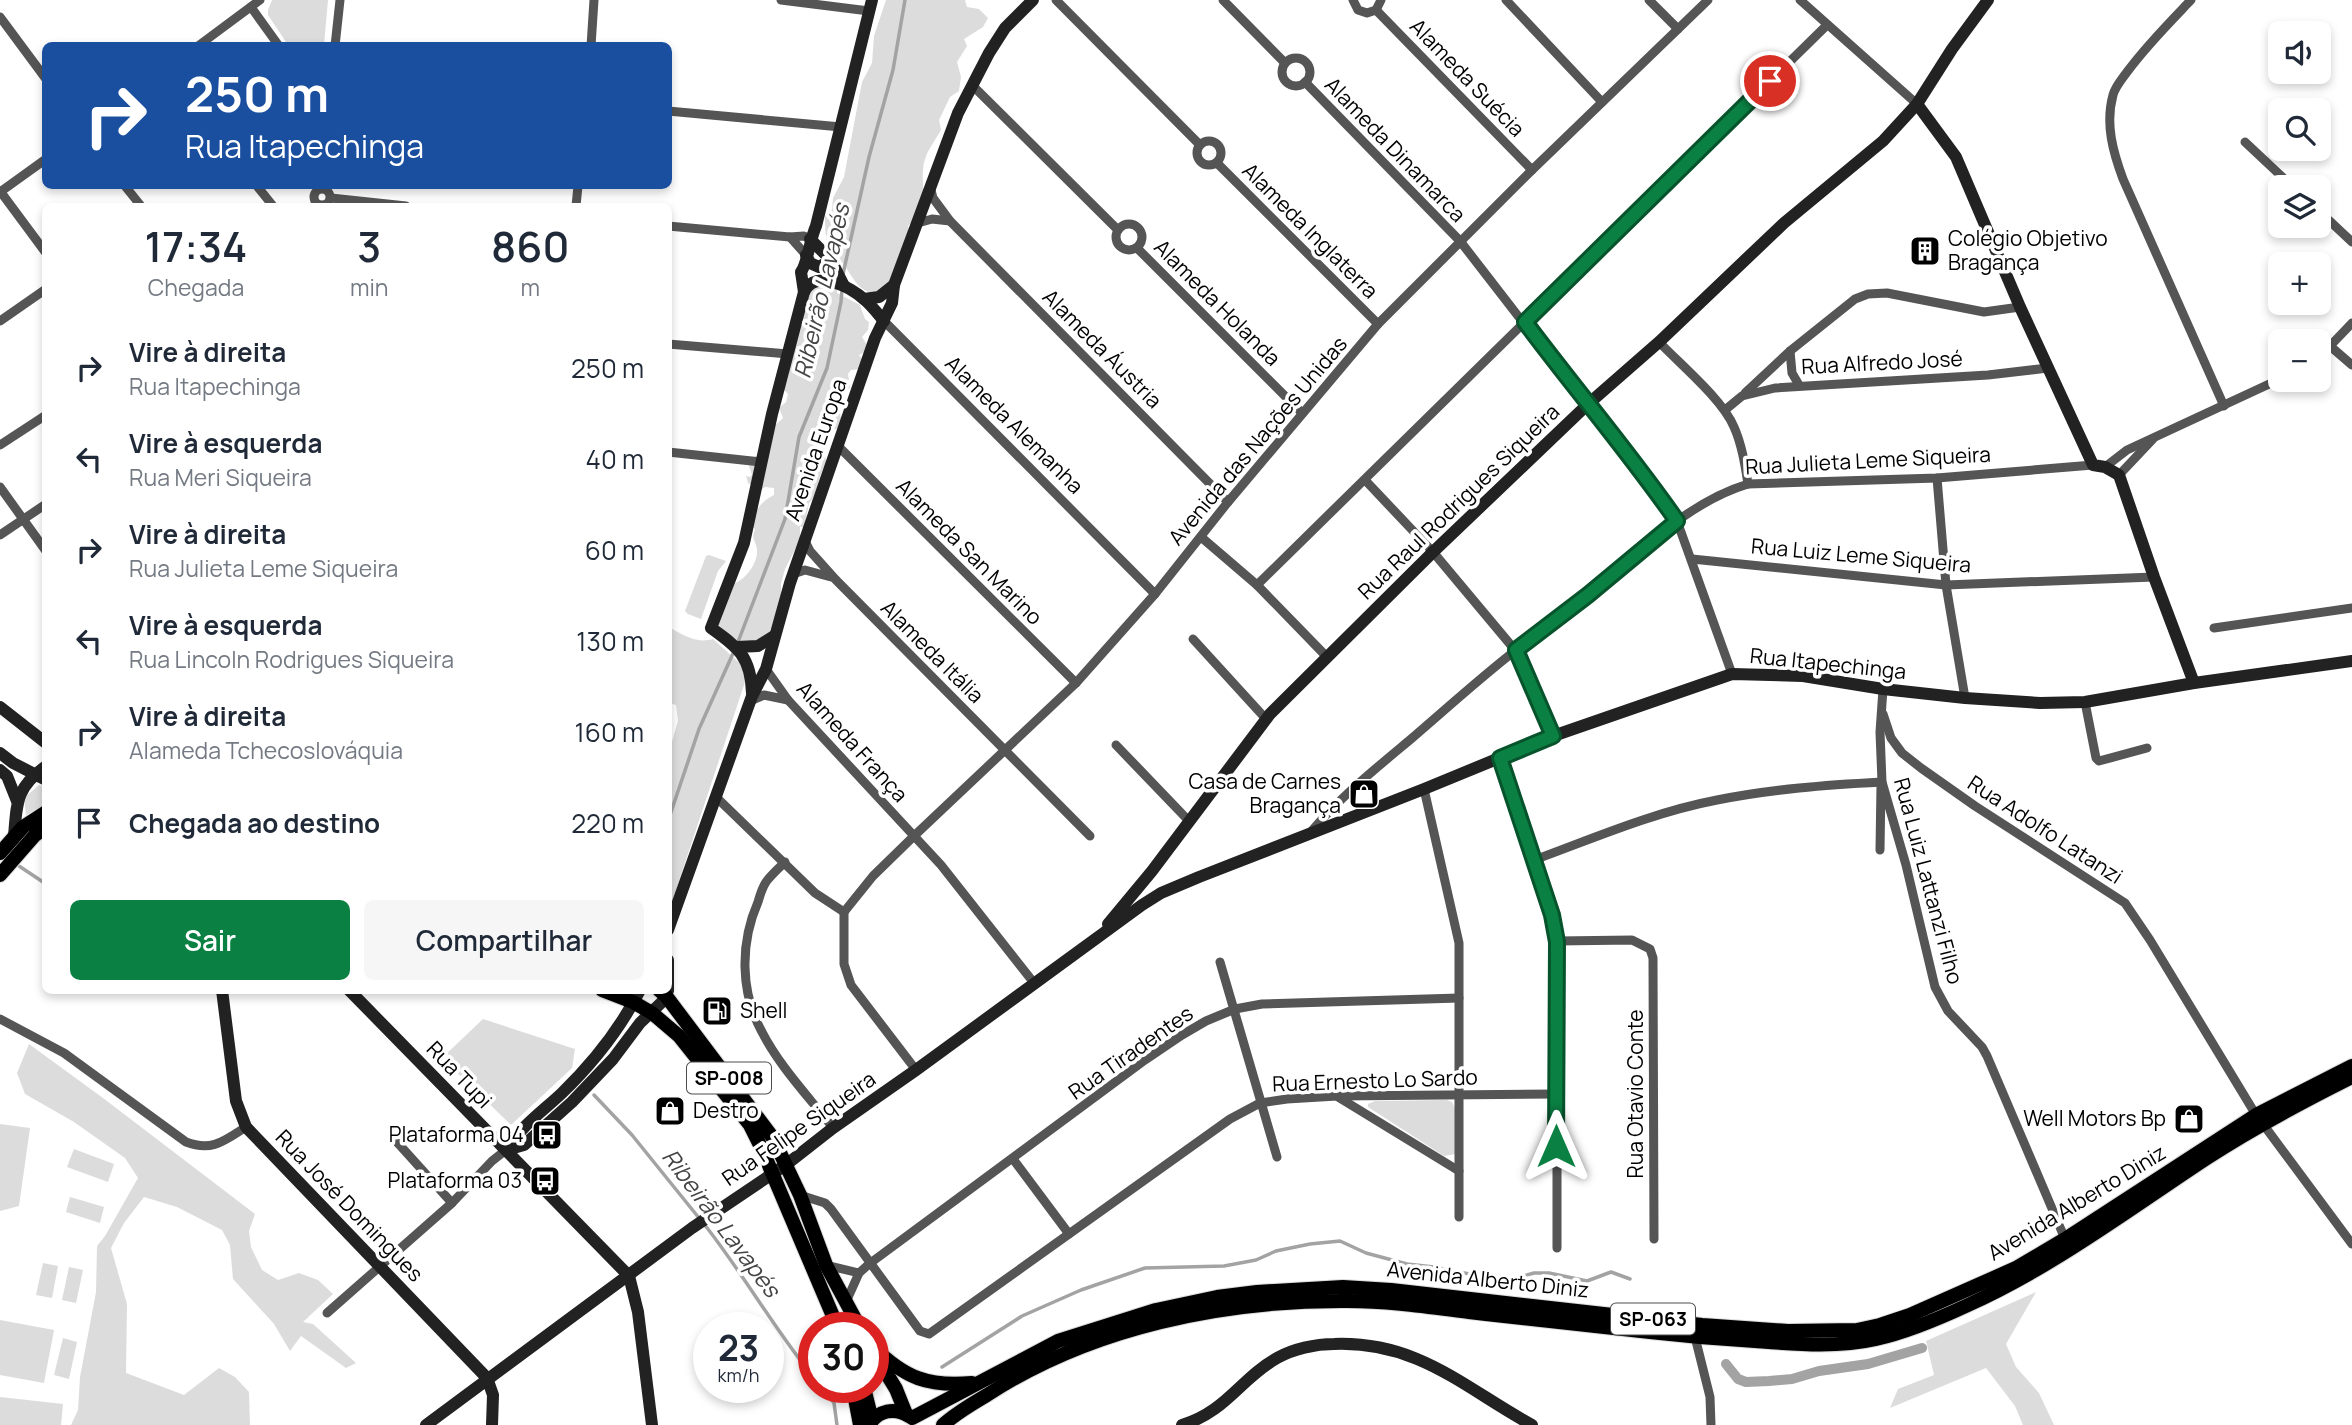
<!DOCTYPE html>
<html lang="pt">
<meta charset="utf-8">
<style>
:root{--surface:#fff;--page:#f6f6f7;--text:#1f2937;--muted:#747a83;--accent:#0b8043}
body{margin:0;font-family:Manrope,sans-serif;background:var(--page);color:var(--text);height:100vh;display:flex;flex-direction:column;font-size:26px;white-space:nowrap}
*{box-sizing:border-box;margin:0}
p{font-size:23px;color:var(--muted)}
.icon{flex:none;width:38px;height:38px;fill:none;stroke:currentColor;stroke-width:2;stroke-linecap:round;stroke-linejoin:round}
.map{position:relative;flex:1;overflow:hidden}
.sheet{position:absolute;left:42px;top:203px;width:630px;height:791px;display:flex;flex-direction:column;background:var(--surface);border-radius:10px;box-shadow:0 4px 10px #0003}
.sheet>*{flex:none}
.hud{position:absolute;left:42px;top:42px;width:630px;height:147px;border-radius:10px;box-shadow:0 4px 10px #0003;background:#1a4fa0;color:#fff;overflow:hidden}
.buttons{position:absolute;left:2268px;top:21px;display:grid;gap:14px}
.buttons a{display:grid;place-items:center;width:63px;height:63px;border-radius:10px;background:var(--surface);box-shadow:0 4px 10px #0003;font-size:35px}
.speed{position:absolute;left:693px;top:1312px;display:flex;gap:14px;font-size:35px;font-weight:700;text-align:center}
.speed>*{display:grid;place-content:center;width:91px;height:91px;border-radius:50%;background:var(--surface);box-shadow:0 4px 10px #0003;line-height:1}
.speed small{font-size:18px;font-weight:400}
.speed .limit{border:10px solid #d22;background:#fff;color:#111}
.pin{position:absolute;display:grid;place-items:center;width:60px;height:60px;color:#fff;margin:-30px;border:4px solid #fff;border-radius:50%;box-shadow:0 2px 7px #0007}
.me{position:absolute;width:77px;margin:-38px;rotate:0deg;stroke-linejoin:round;filter:drop-shadow(0 0 5px #0008)}
.turn{display:flex;align-items:center;gap:24px;height:147px;padding:0 28px;font-size:32px}
.turn .icon{width:91px;height:91px;stroke-width:2.5}
.turn b{display:block;font-size:49px;line-height:60px}
.eta{display:flex;justify-content:space-evenly;align-items:center;height:119px;text-align:center}
.eta b{font-size:42px;font-weight:600;line-height:49px}
.cta{display:flex;gap:14px;margin-top:auto;padding:14px 28px}
.cta a{flex:1;height:80px;border-radius:10px;background:var(--accent);color:#fff;font-size:28px;font-weight:600;line-height:80px;text-align:center}
.cta a+a{background:var(--page);color:var(--text)}
ul{padding:0;list-style:none}
li{display:flex;align-items:center;gap:21px;height:91px;padding:0 28px}
li div{flex:1}
li b{display:block;font-size:26px}
li em{font-style:normal}
.map>svg:first-child{display:block}
</style>
<div class="map">
<svg width="2352" height="1425" viewBox="0 0 2352 1425">
<rect width="100%" height="100%" fill="#fff"/>
<g fill="#dcdcdc">
<path d="M272 0H328L324 45H288L268 15V10Z"/>
<path d="M886 0H965L967 7 979 9 988 18 983 27 964 39 967 46 957 62 961 77 959 91 950 97 939 120 941 130C934 143 924 153 923 170 921 198 932 202 908 226L911 237C905 249 892 284 881 290 861 301 851 272 841 261 836 255 830 253 828 244 825 235 825 225 825 216L832 210 833 198 844 177 862 82 872 63 874 36Z"/>
<path d="M807 283 837 288V293L860 305 865 319 869 322 868 330 862 337 867 345 865 352 859 355 863 361 860 369 851 370 848 374 850 388 843 393 844 401 840 408C839 414 843 420 840 426 837 430 833 429 830 433 823 440 823 454 827 462 817 476 819 494 809 503L804 528 800 526V540L785 569 781 584V598L764 649C744 660 732 640 718 627L735 583C747 579 761 559 756 545 753 536 752 539 755 529L750 525C756 510 760 502 774 495V488L765 487 761 490 748 483 746 476 750 477 752 475 749 466 751 459 760 454 772 428 783 418 779 408 786 402 788 394 783 389 782 384 787 381 800 325 805 322 802 316Z"/>
<path d="M709 555 726 561 718 571 701 619 688 614 685 611 706 556Z"/>
<path d="M669 627C683 635 696 644 713 639L746 669V679L669 911V752L678 721 676 705 669 703Z"/>
<path d="M39 785 45 787V804L26 815 24 798Z"/>
<path d="M483 1019 575 1049 572 1068 511 1125 442 1058Z"/>
<path d="M29 1044 103 1098 255 1214 249 1231 251 1247 262 1270 278 1280 299 1273 318 1280 333 1294 303 1322 313 1324 356 1363 346 1368 301 1336 290 1351 274 1324 233 1279 230 1245 222 1230 177 1207 144 1197 124 1223 111 1248 127 1304 126 1373 184 1395 219 1368 235 1377 249 1392 250 1425H71L78 1410 80 1377 96 1292 97 1246 105 1236 138 1178 125 1158 74 1122 25 1094 17 1073Z"/>
<path d="M1447 1100 1452 1102 1455 1108 1456 1154 1444 1156 1368 1107V1104L1375 1101Z"/>
<path d="M0 1124 30 1128 19 1206 0 1211Z"/>
<path d="M74 1149 114 1164 108 1182 67 1167Z"/>
<path d="M70 1197 104 1207 100 1223 66 1212Z"/>
<path d="M43 1263 58 1266 52 1298 36 1295Z"/>
<path d="M69 1267 83 1270 76 1303 62 1300Z"/>
<path d="M2036 1292 2006 1344 2016 1367 2039 1393 2054 1425H2023L2015 1406 1986 1368 1890 1408 1898 1389 1934 1375 1926 1341Z"/>
<path d="M0 1320 54 1330 44 1383 0 1375Z"/>
<path d="M63 1338 77 1342 69 1379 54 1375Z"/>
<path d="M0 1397 63 1404 61 1425H0Z"/>
</g>
<g fill="none" stroke-linecap="round" stroke-linejoin="round">
<g stroke="#a3a3a3" stroke-width="3.5">
<path d="M843 274 869 157 893 70 905 0"/>
<path d="M738 642 785 519 799 437 827 368 841 302 842 289"/>
<path d="M668 821 699 729 735 649"/>
<path d="M19 866 46 884"/>
<path d="M594 1095 632 1135 699 1218"/>
<path d="M704 1224C743 1273 774 1329 814 1378"/>
<path d="M942 1367 1022 1316 1081 1290 1145 1268 1224 1266 1256 1260 1276 1251 1310 1244 1340 1241 1366 1253 1407 1264 1434 1267 1505 1281 1534 1273H1549L1587 1281 1611 1272 1630 1279"/>
<path d="M822 1388 834 1403 837 1425"/>
</g>
<path stroke="#a3a3a3" stroke-width="10" d="M1726 1364 1738 1379 1746 1382 1769 1381 1792 1379 1819 1371 1868 1364 1922 1348"/>
<g stroke="#dbdbdb" stroke-width="16">
<g id="primary">
<path d="M0 853 23 827 46 812"/>
<path d="M0 875 35 835 46 827"/>
<path d="M602 990 633 1002 652 1013 679 1036 750 1125 762 1149 838 1328"/>
<path d="M659 990 666 996 773 1138 800 1195 826 1265 860 1328"/>
<path d="M873 1347C905 1378 928 1387 972 1383"/>
<path d="M876 1356 896 1389 906 1414"/>
<path d="M853 1388 860 1425"/>
<path d="M864 1388 872 1420"/>
<path d="M912 1418 1058 1341 1156 1310 1217 1297 1257 1292 1343 1287 1391 1290 1702 1325 1788 1331 1857 1330 1880 1325 1910 1315 2016 1268 2065 1239 2256 1115 2352 1066"/>
<path d="M869 1425C878 1410 895 1407 909 1416"/>
<path d="M943 1425C956 1413 972 1404 987 1395 1091 1327 1224 1300 1348 1301 1389 1301 1429 1307 1469 1312 1529 1319 1589 1325 1650 1332 1685 1336 1720 1339 1755 1341 1795 1344 1837 1348 1876 1339 1908 1332 1938 1319 1968 1305 2054 1266 2128 1210 2207 1158 2253 1128 2302 1102 2352 1077"/>
</g>
</g>
<g stroke="#555" stroke-width="9">
<path d="M781 0 869 11"/>
<path d="M1056 0 1200 145"/>
<path d="M1223 0 1285 63"/>
<path d="M1353 0 1358 10 1367 13 1376 10 1381 0"/>
<path d="M1506 0 1602 102"/>
<path d="M1649 0 1678 29"/>
<path d="M1800 0 1917 104"/>
<path d="M2191 0C2169 23 2146 46 2127 72 2122 79 2115 87 2113 95 2105 124 2113 152 2123 179L2224 406"/>
<path d="M251 7 279 46"/>
<path d="M1376 10 1532 170"/>
<path d="M0 17 46 79"/>
<path d="M198 46 260 0"/>
<path d="M335 46 340 0"/>
<path d="M591 46 594 0"/>
<circle cx="1296" cy="72" r="14"/>
<path d="M1305 82 1460 241 1587 405 1648 479 1677 521 1732 674"/>
<path d="M972 85 1118 230"/>
<path d="M668 111 841 127"/>
<circle cx="1209" cy="153" r="12"/>
<path d="M2245 142 2293 187"/>
<path d="M1217 163 1378 324"/>
<path d="M125 186 141 206"/>
<path d="M257 186 273 206"/>
<circle cx="322" cy="197" r="8"/>
<path d="M931 190 933 198 950 221 1228 502"/>
<path d="M0 191 46 253"/>
<path d="M0 192 46 159"/>
<path d="M331 198 406 206"/>
<path d="M576 206 578 186"/>
<path d="M2319 211 2352 242"/>
<path d="M918 223 932 219 950 221"/>
<circle cx="1129" cy="237" r="13"/>
<path d="M668 226 790 237 804 236 810 239"/>
<path d="M790 237 806 255"/>
<path d="M1137 248 1302 413"/>
<path d="M0 321 46 289"/>
<path d="M884 321 1155 594"/>
<path d="M1659 342C1681 365 1722 399 1734 427 1742 445 1745 465 1748 484"/>
<path d="M668 344 788 354"/>
<path d="M2330 346 2352 365"/>
<path d="M1790 351 1792 373 1799 385"/>
<path d="M2319 354 2330 346 2352 323"/>
<path d="M1745 393 1790 351 1855 299 1868 294 1887 293 1984 312 2020 307"/>
<path d="M1725 410 1742 396 1775 388 1988 375 2048 368"/>
<path d="M0 445 46 415"/>
<path d="M837 445 1076 683"/>
<path d="M668 452 761 462"/>
<path d="M2105 467 2127 450 2280 379"/>
<path d="M2119 475 2153 439"/>
<path d="M1937 478 1946 585 1965 698"/>
<path d="M1365 480 1433 552 1515 650 1553 736"/>
<path d="M0 487 46 551"/>
<path d="M0 535 46 504"/>
<path d="M1201 537 1257 585 1326 656"/>
<path d="M805 541 810 551 836 580 1090 836"/>
<path d="M1692 559 1946 585 2154 577"/>
<path d="M793 574 805 570 831 577"/>
<path d="M1257 585 1827 25"/>
<path d="M2214 628 2352 608"/>
<path d="M1193 639 1266 719"/>
<path d="M766 669 788 700 941 865 1034 983"/>
<path d="M1883 689 1880 732 1882 782 1906 865 1935 987 1948 1011 1982 1047 1987 1056 2065 1239"/>
<path d="M750 701 764 695 788 700"/>
<path d="M2085 702 2096 758 2099 761 2147 748"/>
<path d="M1883 714 1891 738 1902 753 1921 768 1975 806 2125 903 2150 940 2256 1115"/>
<path d="M1116 745 1188 820"/>
<path d="M1500 758 1551 915 1557 941V1248"/>
<path d="M1424 789 1459 943V1217"/>
<path d="M716 797 815 893 844 912"/>
<path d="M1310 833C1340 797 1375 769 1411 739 1446 709 1480 678 1516 650 1540 631 1565 614 1588 595 1638 555 1685 503 1748 484L1937 478 2093 465"/>
<path d="M1880 850 1881 785"/>
<path d="M1534 860C1594 838 1654 812 1717 800 1772 789 1826 785 1882 782"/>
<path d="M785 862C779 868 771 875 766 882 762 888 760 895 758 902 740 943 740 992 762 1032 780 1067 809 1097 833 1128"/>
<path d="M844 912 873 876 914 836 1076 683 1155 594 1228 502 1378 324 1532 170 1708 0"/>
<path d="M844 912V964L851 985 916 1070"/>
<path d="M1557 941 1632 940 1650 949 1653 958 1654 1239"/>
<path d="M1220 962 1277 1157"/>
<path d="M0 1019 64 1053 186 1142C212 1152 224 1141 246 1127"/>
<path d="M1338 1097 1459 1171"/>
<path d="M2263 1124 2352 1244"/>
<path d="M396 1141 452 1203"/>
<path d="M1013 1159 1069 1234"/>
<path d="M800 1195 825 1203 831 1209 920 1331 929 1334 1230 1119 1260 1103 1287 1099 1337 1096 1556 1094"/>
<path d="M826 1265 859 1273"/>
<path d="M846 1302 859 1273 869 1264 1145 1060 1182 1035 1206 1021 1235 1009 1262 1004 1459 998"/>
<path d="M327 1313 452 1203 492 1161 506 1150"/>
<path d="M1695 1337 1710 1397 1711 1425"/>
</g>
<g stroke="#222" stroke-width="12">
<path d="M1917 104 1956 157 2020 307 2093 465 2105 467 2119 475 2154 577 2194 683"/>
<path d="M810 239 831 260 844 286"/>
<path d="M806 255 810 263 819 267 831 260"/>
<path d="M804 292C815 268 851 287 865 300 872 306 878 314 884 321"/>
<path d="M864 299 879 297 894 285"/>
<path d="M737 647 758 646 774 636"/>
<path d="M752 693C751 657 738 647 711 628L744 543 772 414 804 292 801 272C807 265 810 239 816 226L872 0"/>
<path d="M0 707 46 743"/>
<path d="M0 753 13 763 46 780"/>
<path d="M0 770 7 776 17 801"/>
<path d="M14 836C17 801 16 788 46 766"/>
<path d="M1108 924 1152 871 1270 714 1433 552 1587 405 1659 342 1784 223 1883 141 1917 104 1952 49 1988 0"/>
<path d="M668 930 752 696 766 669 790 583 875 338 892 303 894 285 958 113 989 53 1005 28 1033 0"/>
<path d="M668 960V990"/>
<path d="M222 990 236 1101 246 1127 487 1378 493 1395 492 1425"/>
<path d="M349 990 629 1276"/>
<path d="M506 1150 524 1145 572 1102 613 1059 640 1023 662 1002 668 990"/>
<path d="M506 1150C520 1127 543 1111 562 1093 594 1062 620 1029 640 990"/>
<path d="M629 1276 638 1312 652 1425"/>
<path d="M426 1425 692 1228 787 1164 833 1128 916 1070 1142 905 1161 893 1199 877 1424 789 1553 736 1732 674 1803 676 1883 689 1965 698 2040 703 2085 702 2194 683 2352 661"/>
<path d="M1182 1425C1226 1412 1241 1378 1277 1358 1293 1349 1315 1344 1334 1344 1418 1341 1463 1387 1532 1425"/>
</g>
<use href="#primary" stroke="#000" stroke-width="14"/>
</g>
<g fill="none" stroke-linecap="round" stroke-linejoin="round">
<g stroke="#07532c" stroke-width="18">
<path id="route" d="M1556 1146 1557 942 1552 915 1500 758 1553 736 1516 650 1588 595 1677 521C1629 452 1575 389 1525 322L1770 81"/>
</g>
<use href="#route" stroke="#0b8043" stroke-width="12"/>
</g>
<defs>
<g id="building-square" transform="scale(1.575)"><rect x="-9" y="-9" width="18" height="18" rx="4" fill="#000" stroke="#fff"/><path d="M-4-6H4V6H1V3H-1V6H-4ZM-2.5-4.3h1.7v1.8h-1.7ZM.8-4.3h1.7v1.8H.8ZM-2.5-1h1.7V.8h-1.7ZM.8-1h1.7V.8H.8Z" fill="#fff"/></g>
<g id="shop-square" transform="scale(1.575)"><rect x="-9" y="-9" width="18" height="18" rx="4" fill="#000" stroke="#fff"/><path d="M-5-2.5h2.3a2.7 3.5 0 0 1 5.4 0H5L5.5 6h-11ZM-1.5-2.5h3a1.5 2.3 0 0 0-3 0Z" fill="#fff"/></g>
<g id="fuel-square" transform="scale(1.575)"><rect x="-9" y="-9" width="18" height="18" rx="4" fill="#000" stroke="#fff"/><path d="M-5.5-6h7V0h2V4h1.3V-2.5L3-4.5l.8-.8L6-3V5H2.5V1h-1V6h-7ZM-4.2-4.7v3.2H.2V-4.7Z" fill="#fff"/></g>
<g id="bus-square" transform="scale(1.575)"><rect x="-9" y="-9" width="18" height="18" rx="4" fill="#000" stroke="#fff"/><path d="M-5-6H5V4H4V6H2V4H-2V6H-4V4H-5ZM-3.5-4V0h7V-4ZM-3.5 1.2v1.5H-2V1.2ZM2 1.2v1.5H3.5V1.2Z" fill="#fff"/></g>
</defs>
<g fill-rule="evenodd">
<use href="#building-square" x="1925" y="251"/>
<use href="#shop-square" x="1364" y="794"/>
<use href="#fuel-square" x="717" y="1011"/>
<use href="#shop-square" x="670" y="1111"/>
<use href="#shop-square" x="2189" y="1119"/>
<use href="#bus-square" x="547" y="1135"/>
<use href="#bus-square" x="545" y="1181"/>
</g>
<g text-anchor="middle" stroke-width="7" stroke-linejoin="round" paint-order="stroke">
<g fill="#fff" stroke="#4c4c4c" stroke-width="2">
<rect x="687" y="1062.5" width="84" height="31" rx="5"/>
<rect x="1611" y="1303.5" width="84" height="31" rx="5"/>
</g>
<g font-size="19" font-weight="bold" fill="#000">
<text x="729" y="1085">SP-008</text>
<text x="1653" y="1326">SP-063</text>
</g>
<g font-size="21" fill="#000" stroke="#fff">
<text transform="translate(1467 78) rotate(46)" y="7">Alameda Suécia</text>
<text transform="translate(1395 150) rotate(46)" y="7">Alameda Dinamarca</text>
<text transform="translate(1310 231) rotate(45)" y="7">Alameda Inglaterra</text>
<text transform="translate(1217 303) rotate(45)" y="7">Alameda Holanda</text>
<text transform="translate(1102 349) rotate(45)" y="7">Alameda Áustria</text>
<text transform="translate(1882 363) rotate(-3)" y="7">Rua Alfredo José</text>
<text transform="translate(1014 425) rotate(45)" y="7">Alameda Alemanha</text>
<text transform="translate(1258 441) rotate(-50)" y="7">Avenida das Nações Unidas</text>
<text transform="translate(816 450) rotate(-71)" y="7">Avenida Europa</text>
<text transform="translate(1868 461) rotate(-3)" y="7">Rua Julieta Leme Siqueira</text>
<text transform="translate(1459 502) rotate(-44)" y="7">Rua Raul Rodrigues Siqueira</text>
<text transform="translate(969 552) rotate(45)" y="7">Alameda San Marino</text>
<text transform="translate(1861 556) rotate(5)" y="7">Rua Luiz Leme Siqueira</text>
<text transform="translate(932 652) rotate(45)" y="7">Alameda Itália</text>
<text transform="translate(1828 664) rotate(6)" y="7">Rua Itapechinga</text>
<text transform="translate(852 742) rotate(48)" y="7">Alameda França</text>
<text transform="translate(2045 830) rotate(33)" y="7">Rua Adolfo Latanzi</text>
<text transform="translate(1928 881) rotate(75)" y="7">Rua Luiz Lattanzi Filho</text>
<text transform="translate(1131 1053) rotate(-35)" y="7">Rua Tiradentes</text>
<text transform="translate(459 1075) rotate(46)" y="7">Rua Tupi</text>
<text transform="translate(1375 1081) rotate(-2)" y="7">Rua Ernesto Lo Sardo</text>
<text transform="translate(1636 1094) rotate(-90)" y="7">Rua Otavio Conte</text>
<text transform="translate(799 1129) rotate(-35)" y="7">Rua Felipe Siqueira</text>
<text transform="translate(2077 1203) rotate(-31)" y="7">Avenida Alberto Diniz</text>
<text transform="translate(349 1206) rotate(46)" y="7">Rua José Domingues</text>
<text transform="translate(1488 1280) rotate(6)" y="7">Avenida Alberto Diniz</text>
</g>
<g font-size="21" fill="#000" stroke="#fff" text-anchor="end">
<text x="1948" y="246" text-anchor="start">Colégio Objetivo<tspan x="1948" dy="24">Bragança</tspan></text>
<text x="1341" y="789">Casa de Carnes<tspan x="1341" dy="24">Bragança</tspan></text>
<text x="740" y="1018" text-anchor="start">Shell</text>
<text x="693" y="1118" text-anchor="start">Destro</text>
<text x="2166" y="1126">Well Motors Bp</text>
<text x="524" y="1142">Plataforma 04</text>
<text x="522" y="1188">Plataforma 03</text>
</g>
<g font-size="23" font-style="italic" fill="#444" stroke="#fff">
<text transform="translate(822 291) rotate(-77)" y="8">Ribeirão Lavapés</text>
<text transform="translate(721 1223) rotate(53)" y="8">Ribeirão Lavapés</text>
</g>
</g>
</svg>
<div class="buttons">
<a><svg class="icon" aria-label="sound" viewBox="0 0 24 24"><path d="M4 9h4l5-4v14l-5-4H4zM17 9q2 3 0 6"/></svg></a>
<a><svg class="icon" aria-label="search" viewBox="0 0 24 24"><circle cx="10" cy="10" r="6"/><path d="M15 15l6 6"/></svg></a>
<a><svg class="icon" aria-label="layers" viewBox="0 0 24 24"><path d="M12 4l9 5-9 5-9-5zM3 14l9 5 9-5"/></svg></a>
<a>+</a>
<a>−</a>
</div>
<div class="speed"><div>23<small>km/h</small></div><div class="limit">30</div></div>
<div class="pin" style="left:1770px;top:81px;background:#d93025"><svg class="icon" aria-label="arrive" viewBox="0 0 24 24"><path d="M6 21V4h12l-3 4 3 4H6"/></svg></div>
<svg class="me" style="left:1556px;top:1146px" viewBox="-20 -20 40 40"><path d="M0-17L14 15 0 8-14 15z" fill="#0b8043" stroke="#fff" stroke-width="4"/></svg>
<div class="hud">
<div class="turn"><svg class="icon" aria-label="right" viewBox="0 0 24 24"><path d="M7 20v-9h11M14 6l5 5-5 5"/></svg><div><b>250 m</b>Rua Itapechinga</div></div>
</div>
<section class="sheet">
<div class="eta">
<div><b>17:34</b><p>Chegada</p></div>
<div><b>3</b><p>min</p></div>
<div><b>860</b><p>m</p></div>
</div>
<ul>
<li><svg class="icon" aria-label="right" viewBox="0 0 24 24"><path d="M7 20v-9h11M14 6l5 5-5 5"/></svg><div><b>Vire à direita</b><p>Rua Itapechinga</p></div><em>250 m</em></li>
<li><svg class="icon" aria-label="left" viewBox="0 0 24 24"><path d="M17 20v-9H6M10 6l-5 5 5 5"/></svg><div><b>Vire à esquerda</b><p>Rua Meri Siqueira</p></div><em>40 m</em></li>
<li><svg class="icon" aria-label="right" viewBox="0 0 24 24"><path d="M7 20v-9h11M14 6l5 5-5 5"/></svg><div><b>Vire à direita</b><p>Rua Julieta Leme Siqueira</p></div><em>60 m</em></li>
<li><svg class="icon" aria-label="left" viewBox="0 0 24 24"><path d="M17 20v-9H6M10 6l-5 5 5 5"/></svg><div><b>Vire à esquerda</b><p>Rua Lincoln Rodrigues Siqueira</p></div><em>130 m</em></li>
<li><svg class="icon" aria-label="right" viewBox="0 0 24 24"><path d="M7 20v-9h11M14 6l5 5-5 5"/></svg><div><b>Vire à direita</b><p>Alameda Tchecoslováquia</p></div><em>160 m</em></li>
<li><svg class="icon" aria-label="arrive" viewBox="0 0 24 24"><path d="M6 21V4h12l-3 4 3 4H6"/></svg><div><b>Chegada ao destino</b></div><em>220 m</em></li>
</ul>
<div class="cta"><a>Sair</a><a>Compartilhar</a></div>
</section>
</div>
